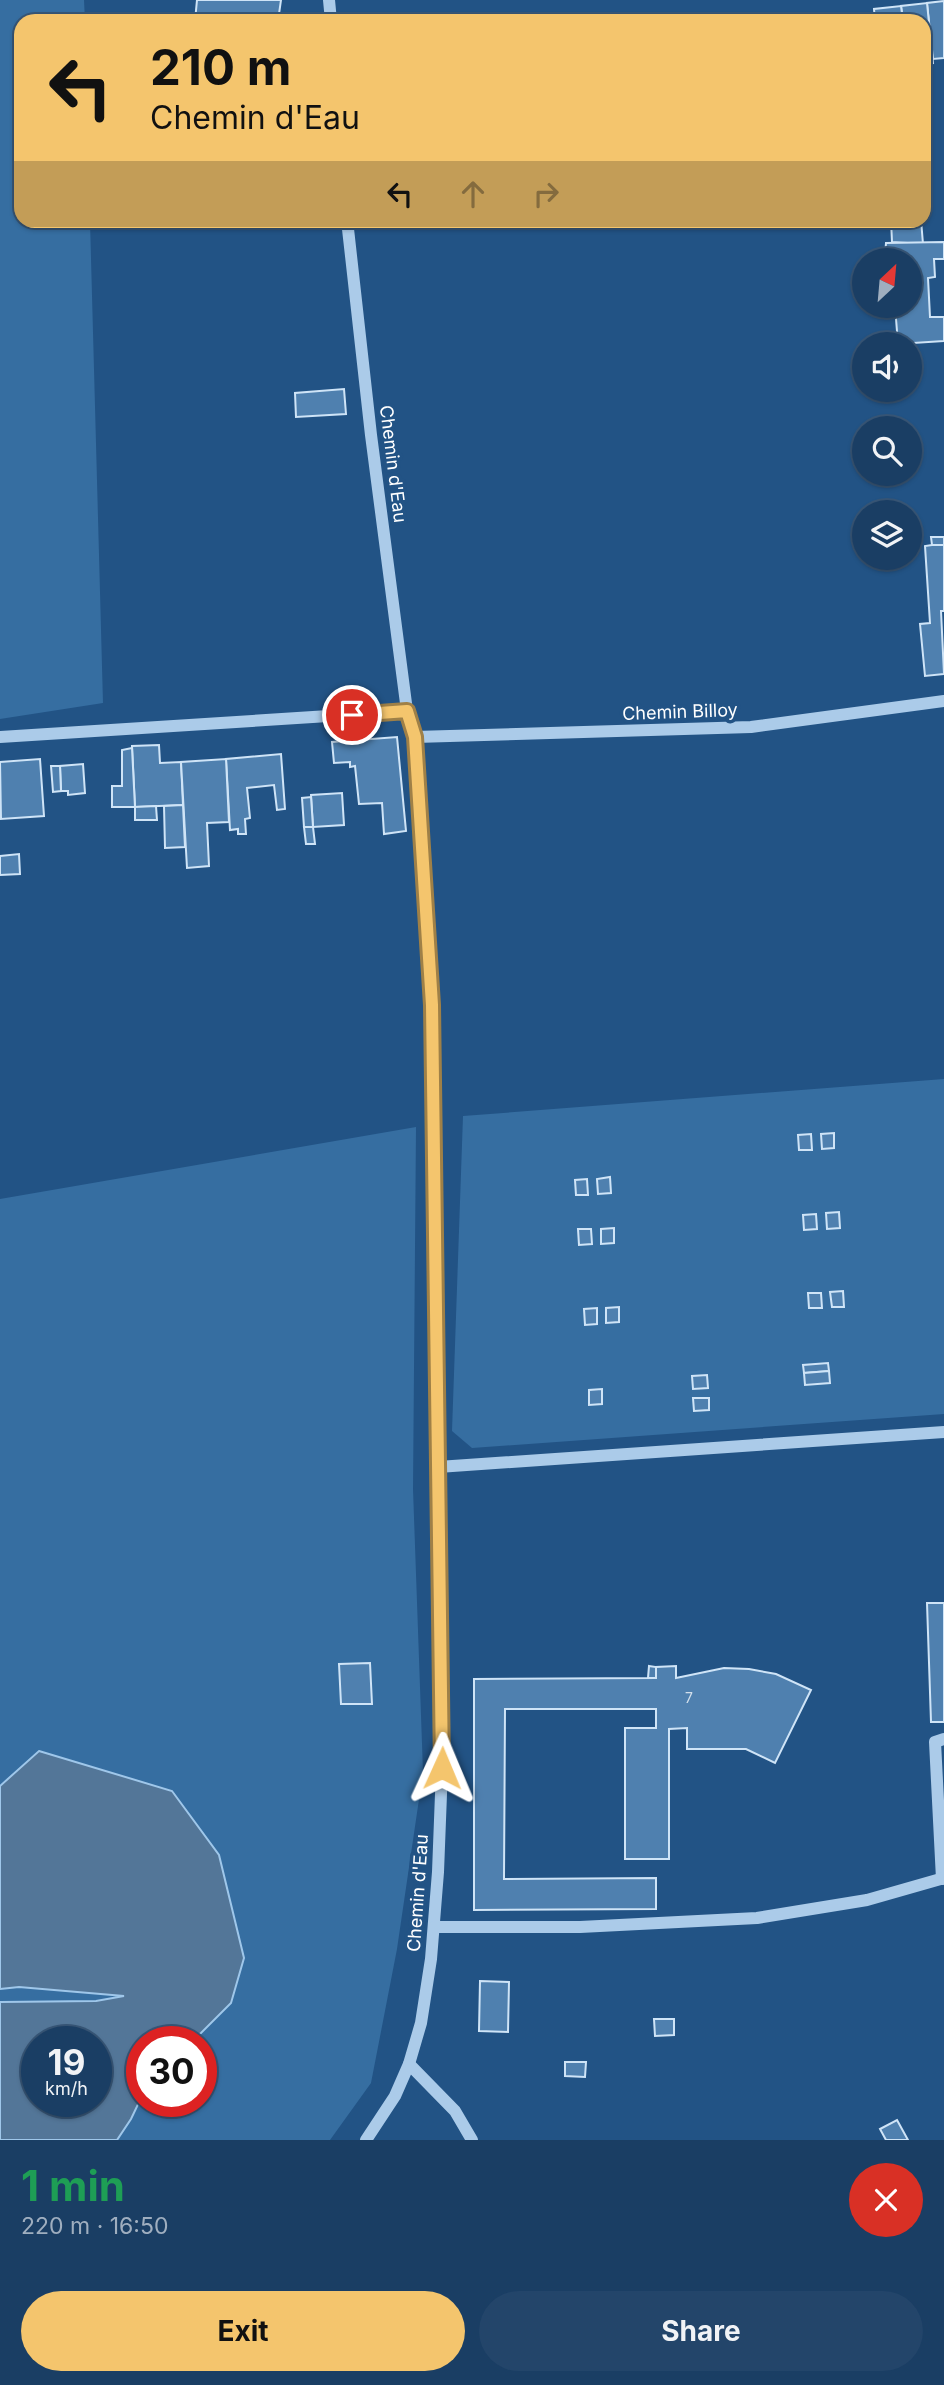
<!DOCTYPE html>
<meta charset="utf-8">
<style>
:root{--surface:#1a3e64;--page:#23456a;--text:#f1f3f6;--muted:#9faebf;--line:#385778;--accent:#f4c56d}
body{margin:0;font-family:Inter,sans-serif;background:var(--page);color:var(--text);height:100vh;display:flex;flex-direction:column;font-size:26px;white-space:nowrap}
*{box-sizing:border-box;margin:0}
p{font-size:23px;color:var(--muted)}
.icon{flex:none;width:38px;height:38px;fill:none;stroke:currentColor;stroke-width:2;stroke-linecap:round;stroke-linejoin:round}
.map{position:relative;height:2140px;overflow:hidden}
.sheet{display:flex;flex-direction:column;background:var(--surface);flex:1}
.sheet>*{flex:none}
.guide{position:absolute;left:14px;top:14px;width:917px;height:214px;border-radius:21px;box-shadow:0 2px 5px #0004,0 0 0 2px var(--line);background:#f4c56d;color:#111;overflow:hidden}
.needle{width:46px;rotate:26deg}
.buttons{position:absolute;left:852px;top:248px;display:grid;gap:14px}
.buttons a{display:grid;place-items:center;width:70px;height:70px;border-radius:50%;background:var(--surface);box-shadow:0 2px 5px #0004,0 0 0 2px var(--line);font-size:35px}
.speed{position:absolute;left:21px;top:2026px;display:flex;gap:14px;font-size:35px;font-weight:700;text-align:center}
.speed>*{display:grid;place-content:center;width:91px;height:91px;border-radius:50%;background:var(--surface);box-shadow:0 2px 5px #0004,0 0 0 2px var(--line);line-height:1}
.speed small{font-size:18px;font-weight:400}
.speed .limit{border:10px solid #d22;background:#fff;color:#111}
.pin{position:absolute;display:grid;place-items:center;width:60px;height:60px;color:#fff;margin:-30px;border:4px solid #fff;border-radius:50%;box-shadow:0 2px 7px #0007}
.me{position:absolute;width:77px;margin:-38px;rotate:1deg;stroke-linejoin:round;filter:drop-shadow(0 0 5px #0008)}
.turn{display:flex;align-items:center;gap:24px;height:147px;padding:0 21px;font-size:32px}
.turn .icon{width:91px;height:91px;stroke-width:2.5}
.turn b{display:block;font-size:49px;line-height:60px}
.lanes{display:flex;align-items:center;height:66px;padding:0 21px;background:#0003;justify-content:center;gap:35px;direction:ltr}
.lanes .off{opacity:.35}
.round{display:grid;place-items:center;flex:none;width:74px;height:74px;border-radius:37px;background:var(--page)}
.head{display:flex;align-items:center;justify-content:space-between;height:119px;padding:0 21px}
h1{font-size:42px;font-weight:700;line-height:52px;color:#1e9e55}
.action{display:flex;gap:14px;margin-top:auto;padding:14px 21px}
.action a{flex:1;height:80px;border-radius:42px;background:var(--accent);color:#111;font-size:28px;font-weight:700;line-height:80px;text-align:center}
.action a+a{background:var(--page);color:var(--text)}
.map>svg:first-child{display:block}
</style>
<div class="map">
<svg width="944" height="2140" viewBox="0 0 944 2140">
<rect width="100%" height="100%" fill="#225385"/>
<g fill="#366ea1" fill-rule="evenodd">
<path d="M0 0H84L85 21H21V220L90 221 103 703 0 719Z"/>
<path d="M944 1079V1414L472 1448 452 1431 463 1116Z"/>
<path d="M416 1127 413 1489 423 1772 397 1949 371 2083 330 2140H0V1199ZM37 2042H96V2102H37ZM142 2042H201V2102H142Z"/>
</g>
<path fill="#537698" stroke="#9fc7ea" stroke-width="2" fill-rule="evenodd" d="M39 1751 172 1791 219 1855 244 1958 231 2003 201 2033 189 2042H142V2096L131 2119 117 2140H0V2002L96 2001 124 1996 19 1987 0 1989V1786ZM37 2042H96V2102H37Z"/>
<g fill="#4f80af" stroke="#cfe4f7" stroke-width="2">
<path d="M197 0H281L278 21H259L225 16 224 21H195Z"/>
<path d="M944 1V58L933 59 927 3Z"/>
<path d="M927 3 933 63 924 64V21H903L901 6Z"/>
<path d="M901 6 903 21H875L874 9Z"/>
<path d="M225 16 259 21H224Z"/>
<path d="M296 220H328V226L297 228Z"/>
<path d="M891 220H921L923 244 892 242Z"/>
<path d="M944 242V259H934L935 277 928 278 930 317H944V341L898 344 895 306H910V261H892V255H885L886 243Z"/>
<path d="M344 389 346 414 296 417 295 393Z"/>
<path d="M931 537H944V545H932Z"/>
<path d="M932 545H944V611H941L944 674 925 676 920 624 930 623 925 546Z"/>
<path d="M397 737 406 831 384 834 382 803 359 804 355 766 350 767V762L334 763 332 742Z"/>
<path d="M159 745 160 763 181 762 183 805 135 807 132 746Z"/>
<path d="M132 748 135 807H112V786H122V750Z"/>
<path d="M281 754 285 809 277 810 274 785 247 788 250 818 245 819 246 834H238V829L230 830 226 759Z"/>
<path d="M40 759 44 816 1 819 0 762Z"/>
<path d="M226 759 229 822 207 823 209 866 187 868 181 762Z"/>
<path d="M83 764 85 793 68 795V791H61L60 766Z"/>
<path d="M51 766H60L61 791 53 792Z"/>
<path d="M342 793 344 825 313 827 311 795Z"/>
<path d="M311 797 313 827H304L302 798Z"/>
<path d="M183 805 185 847 165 848 164 806Z"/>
<path d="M156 806 157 820H135V807Z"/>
<path d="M304 827H313L315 844H306Z"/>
<path d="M19 854 20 874 0 875V856Z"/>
<path d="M834 1133V1148L822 1149 821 1134Z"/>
<path d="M811 1134 812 1150H799L798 1135Z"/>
<path d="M610 1177 611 1193 598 1194 597 1179Z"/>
<path d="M587 1179 588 1195H576L575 1180Z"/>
<path d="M839 1212 840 1228 827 1229 826 1213Z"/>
<path d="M816 1214 817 1229 804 1230 803 1215Z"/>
<path d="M614 1228V1243L601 1244V1229Z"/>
<path d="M578 1229H591L592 1244 579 1245Z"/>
<path d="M843 1291 844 1307H832L830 1292Z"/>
<path d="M808 1293H821L822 1308H809Z"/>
<path d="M619 1307V1322L606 1323V1308Z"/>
<path d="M597 1308V1324L585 1325 584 1309Z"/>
<path d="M828 1363 829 1371 804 1373 803 1365Z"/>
<path d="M829 1371 830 1383 805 1385 804 1373Z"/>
<path d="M707 1375 708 1388 693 1389 692 1376Z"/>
<path d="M602 1389V1404L589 1405V1390Z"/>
<path d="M693 1398H709V1410L694 1411Z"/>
<path d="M927 1603H944V1722H931Z"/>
<path d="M370 1663 372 1704H341L339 1664Z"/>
<path d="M649 1666 656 1667V1678H648Z"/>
<path d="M676 1666V1678L724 1668 749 1669 776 1674 811 1690 775 1763 746 1749H687V1728L669 1729V1859H625V1728H656V1709H505L504 1879 656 1878V1909L474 1910V1679L656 1678V1667Z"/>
<path d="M480 1981 509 1982 508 2032 479 2031Z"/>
<path d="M654 2019H674V2035L655 2036Z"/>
<path d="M565 2062H586L585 2077 565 2076Z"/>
<path d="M897 2120 908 2140H886L880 2129Z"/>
</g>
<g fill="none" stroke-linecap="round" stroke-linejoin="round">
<g stroke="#abcbe9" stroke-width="12">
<path d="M329 0 331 21"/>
<path d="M347 220 371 435 407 711 415 737 432 1005 443 1742 438 1872 431 1959 421 2023 409 2064 395 2096 366 2140"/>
<path d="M0 737 407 711"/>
<path d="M415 737 751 727 944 701"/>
<path d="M438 1467 944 1432"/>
<path d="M942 1879 935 1742 944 1739"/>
<path d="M434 1927H580L757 1918 867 1900 944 1878"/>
<path d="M409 2064 455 2111 472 2140"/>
</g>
</g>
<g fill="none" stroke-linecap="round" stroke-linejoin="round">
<g stroke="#9f8047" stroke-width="18">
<path id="route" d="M352 715 407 711 415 737 432 1005 442 1768"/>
</g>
<use href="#route" stroke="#f4c56d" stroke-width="12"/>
</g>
<g text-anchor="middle" stroke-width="7" stroke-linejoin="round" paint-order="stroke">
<g font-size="14" fill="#d3dfeb">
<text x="689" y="1703">7</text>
</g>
<g font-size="18" fill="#fff" stroke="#225385">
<text transform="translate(393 464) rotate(83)" y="6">Chemin d'Eau</text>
<text transform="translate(680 712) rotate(-2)" y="6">Chemin Billoy</text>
<text transform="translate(418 1893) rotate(-86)" y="6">Chemin d'Eau</text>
</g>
</g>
</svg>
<div class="buttons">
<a><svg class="needle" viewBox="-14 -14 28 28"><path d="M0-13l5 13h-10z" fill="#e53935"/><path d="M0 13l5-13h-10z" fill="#9faebf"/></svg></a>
<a><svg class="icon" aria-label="sound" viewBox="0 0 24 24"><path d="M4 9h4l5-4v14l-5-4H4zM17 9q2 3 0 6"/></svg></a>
<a><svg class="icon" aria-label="search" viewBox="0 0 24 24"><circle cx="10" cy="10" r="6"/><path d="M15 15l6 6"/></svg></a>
<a><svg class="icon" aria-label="layers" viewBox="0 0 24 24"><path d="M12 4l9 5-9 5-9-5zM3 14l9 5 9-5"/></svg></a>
</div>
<div class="speed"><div>19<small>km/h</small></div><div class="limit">30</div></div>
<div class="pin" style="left:352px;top:715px;background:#d93025"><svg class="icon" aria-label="arrive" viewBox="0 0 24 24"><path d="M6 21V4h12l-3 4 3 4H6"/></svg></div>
<svg class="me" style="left:442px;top:1768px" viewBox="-20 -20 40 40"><path d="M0-17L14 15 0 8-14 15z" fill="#f4c56d" stroke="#fff" stroke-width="4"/></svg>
<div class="guide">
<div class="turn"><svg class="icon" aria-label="left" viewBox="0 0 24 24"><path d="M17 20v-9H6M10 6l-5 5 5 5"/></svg><div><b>210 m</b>Chemin d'Eau</div></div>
<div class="lanes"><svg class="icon" aria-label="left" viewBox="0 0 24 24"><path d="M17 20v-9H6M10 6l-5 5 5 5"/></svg><svg class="icon off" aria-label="ahead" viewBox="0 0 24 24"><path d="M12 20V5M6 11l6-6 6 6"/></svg><svg class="icon off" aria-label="right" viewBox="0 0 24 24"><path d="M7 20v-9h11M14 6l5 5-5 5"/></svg></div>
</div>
</div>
<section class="sheet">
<div class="head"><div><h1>1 min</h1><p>220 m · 16:50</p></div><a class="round" style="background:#d93025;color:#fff"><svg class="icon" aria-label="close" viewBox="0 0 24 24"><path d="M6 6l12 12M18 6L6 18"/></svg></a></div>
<div class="action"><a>Exit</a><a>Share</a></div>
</section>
